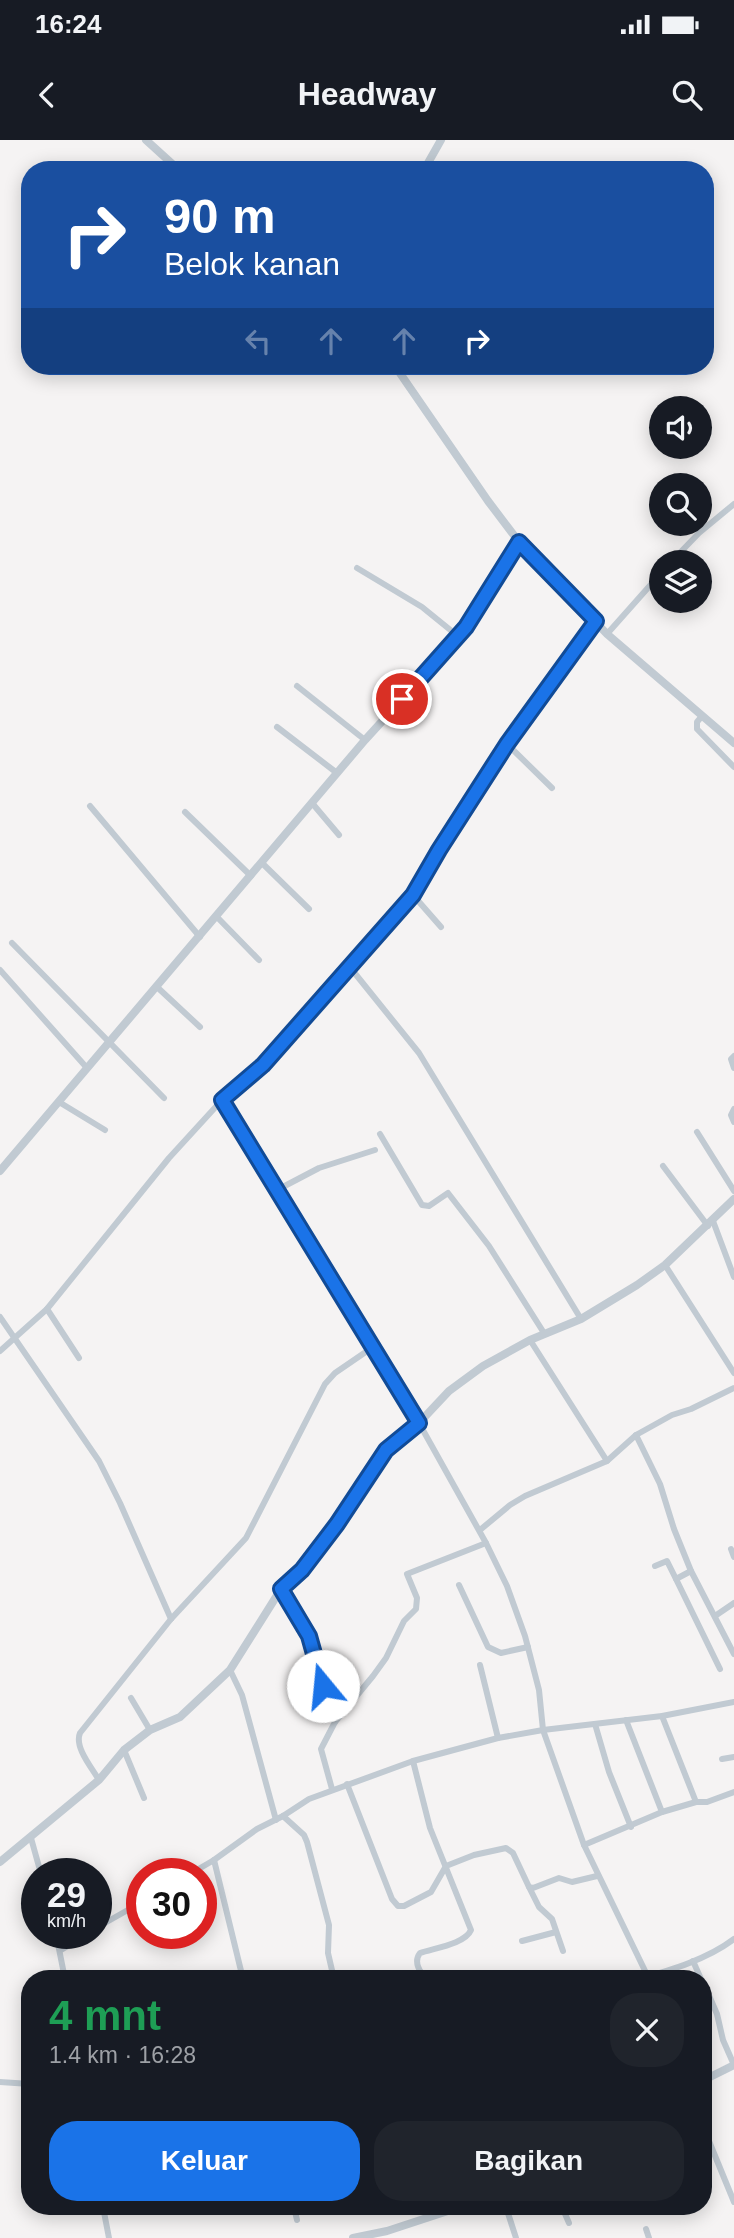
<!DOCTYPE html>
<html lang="id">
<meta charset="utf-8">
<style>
:root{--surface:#171b24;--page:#20242c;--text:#f1f3f6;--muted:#9ea1a6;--accent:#1a73e8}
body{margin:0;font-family:Helvetica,sans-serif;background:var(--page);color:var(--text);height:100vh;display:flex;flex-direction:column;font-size:26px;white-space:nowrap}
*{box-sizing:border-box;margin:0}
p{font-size:23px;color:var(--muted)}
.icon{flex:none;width:38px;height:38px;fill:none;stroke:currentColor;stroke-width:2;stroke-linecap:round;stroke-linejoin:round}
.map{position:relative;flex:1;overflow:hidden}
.details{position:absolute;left:21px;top:1830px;width:691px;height:245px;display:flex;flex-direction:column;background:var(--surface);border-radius:28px;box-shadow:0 4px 18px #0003}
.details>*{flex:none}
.banner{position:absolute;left:21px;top:21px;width:693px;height:214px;border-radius:28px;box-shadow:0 4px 18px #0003;background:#1a4fa0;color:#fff;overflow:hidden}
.buttons{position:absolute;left:649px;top:256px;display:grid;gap:14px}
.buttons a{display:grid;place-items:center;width:63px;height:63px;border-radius:50%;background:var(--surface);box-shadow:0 4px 18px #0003;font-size:35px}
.speed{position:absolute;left:21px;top:1718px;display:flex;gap:14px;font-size:35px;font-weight:700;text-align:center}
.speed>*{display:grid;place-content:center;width:91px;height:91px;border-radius:50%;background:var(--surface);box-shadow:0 4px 18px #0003;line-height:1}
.speed small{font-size:18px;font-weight:400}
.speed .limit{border:10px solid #d22;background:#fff;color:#111}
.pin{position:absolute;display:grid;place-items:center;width:60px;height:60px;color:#fff;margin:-30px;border:4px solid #fff;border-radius:50%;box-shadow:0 2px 7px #0007}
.me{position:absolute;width:77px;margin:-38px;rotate:343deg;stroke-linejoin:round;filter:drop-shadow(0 0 5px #0008)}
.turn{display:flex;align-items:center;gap:24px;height:147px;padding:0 28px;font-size:32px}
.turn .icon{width:91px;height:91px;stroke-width:2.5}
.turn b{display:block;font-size:49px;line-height:60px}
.lanes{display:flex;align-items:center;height:66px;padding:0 28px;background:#0003;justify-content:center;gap:35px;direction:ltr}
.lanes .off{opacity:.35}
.round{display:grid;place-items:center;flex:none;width:74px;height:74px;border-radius:28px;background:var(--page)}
.headline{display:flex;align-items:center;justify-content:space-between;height:119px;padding:0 28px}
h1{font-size:42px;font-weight:600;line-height:52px;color:#1e9e55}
.cta{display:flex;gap:14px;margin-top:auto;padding:14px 28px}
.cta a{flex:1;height:80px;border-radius:28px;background:var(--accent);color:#fff;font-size:28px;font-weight:600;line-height:80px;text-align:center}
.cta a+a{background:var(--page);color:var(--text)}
.status{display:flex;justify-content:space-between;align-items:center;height:49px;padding:0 35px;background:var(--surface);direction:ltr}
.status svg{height:19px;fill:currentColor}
header{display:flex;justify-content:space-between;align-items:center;height:91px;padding:0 28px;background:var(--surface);font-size:32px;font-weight:600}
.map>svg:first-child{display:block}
</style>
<div class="status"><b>16:24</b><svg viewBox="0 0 49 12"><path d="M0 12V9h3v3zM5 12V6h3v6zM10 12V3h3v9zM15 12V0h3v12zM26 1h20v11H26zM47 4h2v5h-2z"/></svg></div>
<header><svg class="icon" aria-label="back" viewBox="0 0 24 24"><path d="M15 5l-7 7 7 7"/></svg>Headway<svg class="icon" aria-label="search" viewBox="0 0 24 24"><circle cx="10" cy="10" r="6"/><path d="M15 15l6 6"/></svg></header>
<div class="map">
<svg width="734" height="2098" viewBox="0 0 734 2098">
<rect width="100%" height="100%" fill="#f5f3f3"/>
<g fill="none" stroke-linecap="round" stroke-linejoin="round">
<g stroke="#c1cad2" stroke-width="6">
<path d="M671 422 699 393 734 364"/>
<path d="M357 428 422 467 459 497"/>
<path d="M607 494 662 432"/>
<path d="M297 546 365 600"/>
<path d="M702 576 697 582V589L734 627"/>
<path d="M277 587 337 633"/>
<path d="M507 604 552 648"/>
<path d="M312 663 339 695"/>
<path d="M90 666 200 797"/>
<path d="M185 672 251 736"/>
<path d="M262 723 309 769"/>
<path d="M413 755 441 787"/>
<path d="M217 777 259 820"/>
<path d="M12 803 164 958"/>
<path d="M349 826 419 913 581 1179"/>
<path d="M0 830 87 928"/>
<path d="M157 847 200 887"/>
<path d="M734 916 731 919 734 928"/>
<path d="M222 960 419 1283 486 1403 507 1446 525 1496 539 1550 543 1590 584 1705 649 1839"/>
<path d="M59 962 105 990"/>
<path d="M734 969 731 975 734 982"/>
<path d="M697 992 734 1051"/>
<path d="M380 994 422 1065 429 1066 448 1053 489 1106 544 1193"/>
<path d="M663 1026 708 1086"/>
<path d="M277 1050 319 1028 375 1010"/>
<path d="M713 1081 734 1137"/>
<path d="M665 1125 734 1233"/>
<path d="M47 1169 79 1218"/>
<path d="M0 1177 99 1321 120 1363 171 1479"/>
<path d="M530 1200 607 1321"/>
<path d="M0 1211 47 1169 169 1018 222 960 263 925 413 755 507 604 596 481"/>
<path d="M636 1295 660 1344 674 1389 691 1431 734 1514"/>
<path d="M480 1390 510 1365 525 1356 607 1321 636 1295 672 1275 691 1269 734 1248"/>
<path d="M731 1409 734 1417"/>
<path d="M655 1426 667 1421 676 1439"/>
<path d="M691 1431 676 1439 720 1529"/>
<path d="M459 1445 488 1507 501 1513 528 1507"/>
<path d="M281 1449 309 1496 335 1582 321 1609 332 1649"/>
<path d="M715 1476 734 1463"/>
<path d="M480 1525 498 1598"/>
<path d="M230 1530 242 1555 276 1680"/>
<path d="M131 1558 150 1590"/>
<path d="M626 1580 662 1672"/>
<path d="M335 1582 373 1536 386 1518 404 1481 416 1469 417 1458 407 1434 486 1403"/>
<path d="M595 1584 609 1632 631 1687"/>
<path d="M124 1610 144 1658"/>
<path d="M722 1619 734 1617"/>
<path d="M413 1621 430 1688 471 1790C465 1804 434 1808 420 1813 413 1822 420 1833 427 1839"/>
<path d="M99 1640C92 1628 74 1607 80 1593L171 1479 246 1398 325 1244 335 1233 373 1207"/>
<path d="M347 1644 392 1759 398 1766H404L431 1752 446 1726 474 1715 506 1708 513 1713 529 1747 533 1748 559 1738 572 1742 597 1736"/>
<path d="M696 1662H707L734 1652"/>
<path d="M283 1676 304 1695 307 1702 329 1785 328 1813 334 1839"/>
<path d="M31 1698 41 1734"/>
<path d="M584 1705 662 1672 696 1662 662 1576"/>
<path d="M214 1720 243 1839"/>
<path d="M190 1734 214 1720 257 1689 283 1676 309 1659 413 1621 498 1598 543 1590 662 1576 734 1562"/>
<path d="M529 1747 539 1767 552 1779 563 1811"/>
<path d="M96 1788 142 1762"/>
<path d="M56 1794 65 1839"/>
<path d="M522 1801 556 1792"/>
<path d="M61 1810 88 1794"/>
<path d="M693 1821 701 1839"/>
<path d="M640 1839C671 1830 708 1819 734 1799"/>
<path d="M704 1844 717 1874 723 1900 734 1925"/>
<path d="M0 1942 30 1944"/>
<path d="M704 1989 734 2062"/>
<path d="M103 2067 109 2098"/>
<path d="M294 2067 297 2080"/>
<path d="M506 2067 516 2098"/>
<path d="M562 2067 569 2083"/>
<path d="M646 2089 649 2098"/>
</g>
<g stroke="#c1cad2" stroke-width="8">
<path d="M146 0 179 30"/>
<path d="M424 30 441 0"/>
<path d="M395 226 488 361 519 402 607 494 734 603"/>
<path d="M0 1031 365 600 459 497 480 467 519 402"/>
<path d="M0 1722 99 1640 124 1610 150 1590 180 1577 230 1530 281 1449 302 1430 337 1384 386 1309 419 1283 449 1251 483 1226 530 1200 581 1179 637 1145 665 1125 734 1059"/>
<path d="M704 1940 734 1925"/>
<path d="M353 2098 387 2091 460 2067"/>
</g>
</g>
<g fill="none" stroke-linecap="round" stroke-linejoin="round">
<g stroke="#114b97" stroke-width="18">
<path id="route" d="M323 1546 309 1496 281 1449 302 1430 337 1384 386 1310 419 1283 222 960 263 925 413 755 439 710 507 604 596 481 519 402 466 487 402 559"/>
</g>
<use href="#route" stroke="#1a73e8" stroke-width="12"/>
</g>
</svg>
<div class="buttons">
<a><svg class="icon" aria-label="sound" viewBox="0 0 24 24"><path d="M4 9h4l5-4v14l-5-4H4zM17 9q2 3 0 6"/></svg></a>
<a><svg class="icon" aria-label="search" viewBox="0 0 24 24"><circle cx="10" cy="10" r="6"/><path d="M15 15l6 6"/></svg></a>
<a><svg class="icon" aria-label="layers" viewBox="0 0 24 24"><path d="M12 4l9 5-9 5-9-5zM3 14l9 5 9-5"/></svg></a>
</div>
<div class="speed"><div>29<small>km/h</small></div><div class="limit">30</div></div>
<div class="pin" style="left:402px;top:559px;background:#d93025"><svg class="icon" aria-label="arrive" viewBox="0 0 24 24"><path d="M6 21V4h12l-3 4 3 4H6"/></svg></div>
<svg class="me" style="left:323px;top:1546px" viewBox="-20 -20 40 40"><circle r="19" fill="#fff"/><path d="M0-13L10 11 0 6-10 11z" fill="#1a73e8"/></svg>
<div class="banner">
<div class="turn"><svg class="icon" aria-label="right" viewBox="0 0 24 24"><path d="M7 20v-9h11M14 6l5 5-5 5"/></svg><div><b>90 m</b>Belok kanan</div></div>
<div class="lanes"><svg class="icon off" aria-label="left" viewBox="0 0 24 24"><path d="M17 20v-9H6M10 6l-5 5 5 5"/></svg><svg class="icon off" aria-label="ahead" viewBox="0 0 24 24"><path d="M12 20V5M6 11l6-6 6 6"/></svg><svg class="icon off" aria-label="ahead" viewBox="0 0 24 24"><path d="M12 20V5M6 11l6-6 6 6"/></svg><svg class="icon" aria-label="right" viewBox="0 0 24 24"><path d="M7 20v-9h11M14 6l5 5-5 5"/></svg></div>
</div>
<section class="details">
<div class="headline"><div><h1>4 mnt</h1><p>1.4 km · 16:28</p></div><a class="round"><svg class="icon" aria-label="close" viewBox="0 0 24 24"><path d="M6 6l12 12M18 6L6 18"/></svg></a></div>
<div class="cta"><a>Keluar</a><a>Bagikan</a></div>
</section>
</div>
